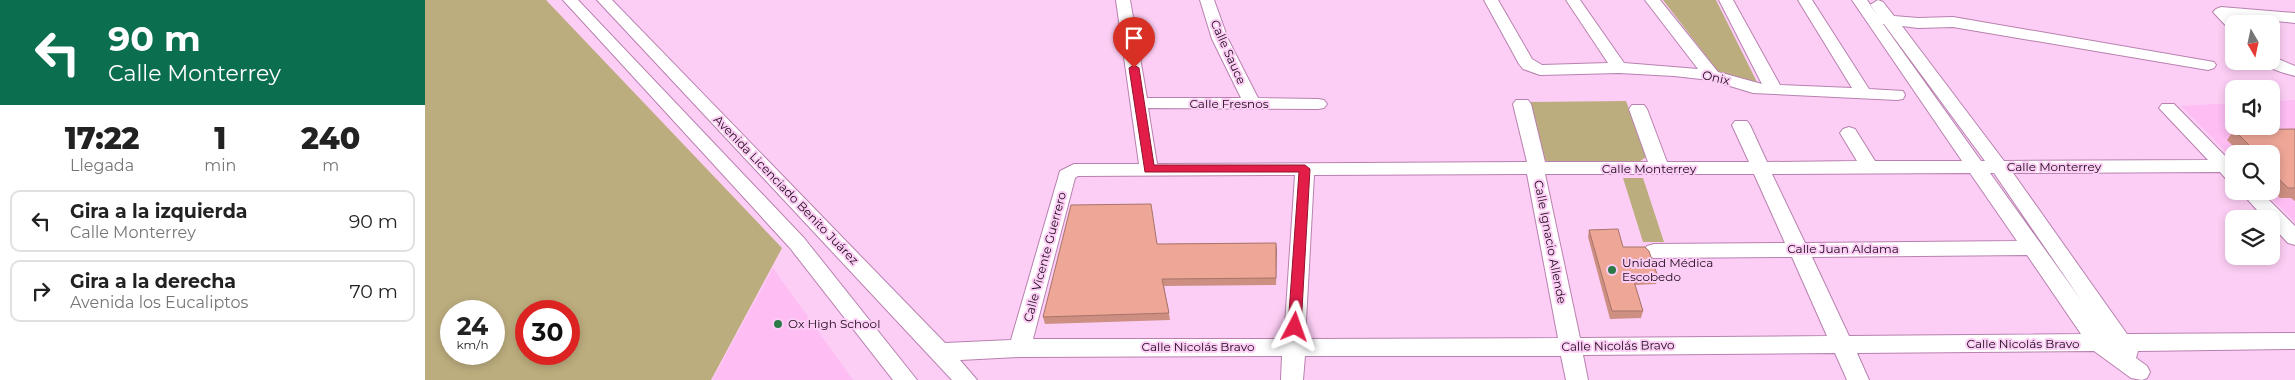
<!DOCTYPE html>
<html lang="es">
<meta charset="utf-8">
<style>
:root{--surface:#fff;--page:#f6f6f6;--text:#222;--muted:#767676;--line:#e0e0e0}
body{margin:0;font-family:Montserrat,sans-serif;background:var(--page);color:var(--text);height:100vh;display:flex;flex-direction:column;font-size:19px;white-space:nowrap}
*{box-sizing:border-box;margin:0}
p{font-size:16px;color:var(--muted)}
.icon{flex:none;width:28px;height:28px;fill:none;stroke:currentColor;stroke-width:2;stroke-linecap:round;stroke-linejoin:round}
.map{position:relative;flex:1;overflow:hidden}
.side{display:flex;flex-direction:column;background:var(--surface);width:425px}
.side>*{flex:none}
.hud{background:#0b6e4f;color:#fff;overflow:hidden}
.needle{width:32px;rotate:171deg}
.tools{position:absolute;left:1800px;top:15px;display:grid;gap:10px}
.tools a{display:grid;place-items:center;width:55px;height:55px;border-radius:10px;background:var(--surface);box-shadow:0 2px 8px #0003;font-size:25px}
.speed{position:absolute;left:15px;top:300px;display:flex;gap:10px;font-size:25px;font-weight:700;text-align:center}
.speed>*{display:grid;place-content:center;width:65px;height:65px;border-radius:50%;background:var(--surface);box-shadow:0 2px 8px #0003;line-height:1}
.speed small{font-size:12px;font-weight:400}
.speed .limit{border:8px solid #d22;background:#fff;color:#111}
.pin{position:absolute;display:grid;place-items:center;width:42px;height:42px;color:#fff;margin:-51px -21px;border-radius:50% 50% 50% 0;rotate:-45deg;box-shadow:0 0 5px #0007}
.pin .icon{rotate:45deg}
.me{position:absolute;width:55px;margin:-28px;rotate:4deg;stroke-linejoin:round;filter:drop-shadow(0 0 4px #0008)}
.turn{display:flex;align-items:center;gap:18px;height:105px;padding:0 25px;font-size:22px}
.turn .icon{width:65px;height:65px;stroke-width:2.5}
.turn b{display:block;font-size:35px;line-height:42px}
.eta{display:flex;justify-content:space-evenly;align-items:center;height:85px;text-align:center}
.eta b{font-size:30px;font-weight:800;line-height:35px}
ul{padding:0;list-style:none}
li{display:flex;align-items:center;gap:15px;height:62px;margin:0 10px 8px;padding:0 15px;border:2px solid var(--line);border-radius:10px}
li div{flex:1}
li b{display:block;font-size:19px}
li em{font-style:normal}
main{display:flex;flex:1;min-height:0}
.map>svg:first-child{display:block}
</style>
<main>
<section class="side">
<div class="hud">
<div class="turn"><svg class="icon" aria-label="left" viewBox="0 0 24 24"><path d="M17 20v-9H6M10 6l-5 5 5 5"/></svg><div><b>90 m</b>Calle Monterrey</div></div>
</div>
<div class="eta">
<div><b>17:22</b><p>Llegada</p></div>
<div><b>1</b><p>min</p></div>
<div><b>240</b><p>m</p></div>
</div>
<ul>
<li><svg class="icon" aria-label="left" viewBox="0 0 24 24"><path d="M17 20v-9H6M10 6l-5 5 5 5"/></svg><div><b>Gira a la izquierda</b><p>Calle Monterrey</p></div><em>90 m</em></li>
<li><svg class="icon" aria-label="right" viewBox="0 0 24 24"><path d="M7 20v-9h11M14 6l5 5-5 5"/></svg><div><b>Gira a la derecha</b><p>Avenida los Eucaliptos</p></div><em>70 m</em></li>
</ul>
</section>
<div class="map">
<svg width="1870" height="380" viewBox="0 0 1870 380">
<rect width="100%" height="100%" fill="#fdcef5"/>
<g fill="#febdf3">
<path d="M1870 100V222L1839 191H1846V154H1809V160L1756 106 1809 103V126H1846V101Z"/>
<path d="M348 268 428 380H287Z"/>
</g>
<g fill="#bcad7e" fill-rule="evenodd">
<path d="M0 0H121L357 248 286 380H0ZM26 311H69V354H26ZM101 311H144V354H101Z"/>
<path d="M1238 0H1291L1333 84 1295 74Z"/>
<path d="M1201 101 1221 157 1214 162 1126 164 1117 158 1105 102Z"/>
<path d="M1198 178H1218L1239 242H1218Z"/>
</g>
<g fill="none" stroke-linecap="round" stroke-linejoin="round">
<g stroke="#b881af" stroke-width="2">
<g id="minor">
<path d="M138 0H153L379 238 492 380H468L365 248Z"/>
<path d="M172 0H187L520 343 586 340 635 171 649 164H714L691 0H705L722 98H816L787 39 775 0H789L803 39 833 98 893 99 899 100 902 104 899 108 893 109 723 108 732 164 1102 162 1088 104 1091 100H1103L1106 104 1120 162H1223L1204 109 1207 105H1219L1222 109 1242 162H1324L1307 125 1310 121H1322L1325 125 1342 162 1432 161 1415 133 1418 129 1424 127 1430 129 1450 161H1537L1427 0H1442L1453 16 1445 5 1453 0 1458 2 1469 16 1493 18 1528 17 1789 62 1791 65 1789 68 1783 70 1528 27 1493 28 1477 26 1579 161 1783 160 1734 108 1737 104H1749L1809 165V182L1802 180 1795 172 1588 173 1702 334 1870 333V349L1713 351 1711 358 1722 366 1725 372 1722 378 1717 380 1706 378 1669 351 1432 353 1444 380H1422L1410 353 1158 355 1163 380H1141L1136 356H880L878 380H856L857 356 595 357 535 360 552 380H527ZM1458 24H1459L1560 161H1556ZM1545 173 1592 241 1380 243 1347 174ZM1565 173H1569L1656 300ZM1102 174 1133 338 880 339 889 175ZM1120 174H1329L1360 243 1229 244 1222 246 1219 251 1222 256 1229 258 1367 257 1402 336 1155 338ZM870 175 859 339H608L650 178 653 176ZM1602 255 1656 334 1424 336 1387 257Z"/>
<path d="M1059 0H1073L1107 59 1117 65 1183 63 1141 0H1155L1199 63 1273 69 1220 0H1235L1293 72 1337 84 1294 0H1308L1355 85 1427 88 1373 0H1387L1444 89 1478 91 1480 95 1478 99 1472 100 1328 93 1285 80 1249 76 1194 73 1115 75 1098 69 1094 64Z"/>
<path d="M1796 7 1870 13V23L1809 17 1815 24H1809V31L1804 29 1788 12 1791 9Z"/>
<path d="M1846 56 1870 66V76C1859 73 1845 70 1838 61H1846Z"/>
<path d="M1815 191H1835L1870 226V245L1863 243 1846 225V219H1840Z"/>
</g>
</g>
<use href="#minor" fill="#fff" fill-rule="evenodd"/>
</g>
<g fill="#cd8f82">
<path d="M1870 129V201L1866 198H1855L1846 189V154H1816L1802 140 1809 130Z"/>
<path d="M1164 230 1233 277 1231 284 1210 285 1218 311 1216 318 1185 319 1163 237Z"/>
<path d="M851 243V285L739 286 745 320 620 324 618 317 732 244Z"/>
</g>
<path fill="#a7746a" d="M851 243 852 250 851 285Z"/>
<g fill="#eea697" stroke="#a7746a">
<path d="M1870 129V188H1863L1846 171V154H1833L1809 130Z"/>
<path d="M726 204 732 244 851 243V278L737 279 744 313 618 317 646 205Z"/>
<path d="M1193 229 1198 247H1220L1224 251 1233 277 1208 278 1218 311H1187L1164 230Z"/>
</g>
<path fill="#e11d48" stroke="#92132f" d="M709 65 714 68 729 165H880L885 169 876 327 874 330H865L863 327 874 172H720L704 68Z"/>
<g fill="#2d7a49" stroke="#fdcef5" stroke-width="2">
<circle cx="1187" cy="270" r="5"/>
<circle cx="353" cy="324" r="5"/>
</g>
<g text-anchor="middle" stroke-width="4" stroke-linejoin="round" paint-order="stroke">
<g font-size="12" fill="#1c0819" stroke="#fdcef5">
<text transform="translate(803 52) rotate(66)" y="4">Calle Sauce</text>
<text transform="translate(1291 78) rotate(13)" y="4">Onix</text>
<text x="804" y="108">Calle Fresnos</text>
<text x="1629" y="171">Calle Monterrey</text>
<text x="1224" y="173">Calle Monterrey</text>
<text transform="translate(361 190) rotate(46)" y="4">Avenida Licenciado Benito Juárez</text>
<text transform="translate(1125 242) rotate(79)" y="4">Calle Ignacio Allende</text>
<text x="1418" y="253">Calle Juan Aldama</text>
<text transform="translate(620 257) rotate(-75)" y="4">Calle Vicente Guerrero</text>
<text x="1598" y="348">Calle Nicolás Bravo</text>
<text transform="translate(1193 346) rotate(-1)" y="4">Calle Nicolás Bravo</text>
<text x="773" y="351">Calle Nicolás Bravo</text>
</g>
<g font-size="12" fill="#1c0819" stroke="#fdcef5" text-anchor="start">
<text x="1197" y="267">Unidad Médica<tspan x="1197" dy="14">Escobedo</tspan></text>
<text x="363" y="328">Ox High School</text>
</g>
</g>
</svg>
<div class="tools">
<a><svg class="needle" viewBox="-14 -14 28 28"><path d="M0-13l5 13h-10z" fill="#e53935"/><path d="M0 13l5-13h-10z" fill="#767676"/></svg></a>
<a><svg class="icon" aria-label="sound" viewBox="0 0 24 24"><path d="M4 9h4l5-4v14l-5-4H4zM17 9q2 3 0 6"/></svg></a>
<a><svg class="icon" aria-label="search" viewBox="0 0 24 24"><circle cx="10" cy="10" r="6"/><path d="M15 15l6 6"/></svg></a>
<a><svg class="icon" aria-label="layers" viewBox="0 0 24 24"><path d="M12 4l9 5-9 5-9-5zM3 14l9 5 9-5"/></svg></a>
</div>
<div class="speed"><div>24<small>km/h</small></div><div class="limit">30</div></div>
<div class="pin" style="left:709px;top:68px;background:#d93025"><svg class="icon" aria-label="arrive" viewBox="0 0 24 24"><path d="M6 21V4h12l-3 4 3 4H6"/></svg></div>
<svg class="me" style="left:870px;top:327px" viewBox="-20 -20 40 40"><path d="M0-17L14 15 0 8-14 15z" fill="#e11d48" stroke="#fff" stroke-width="4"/></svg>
</div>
</main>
